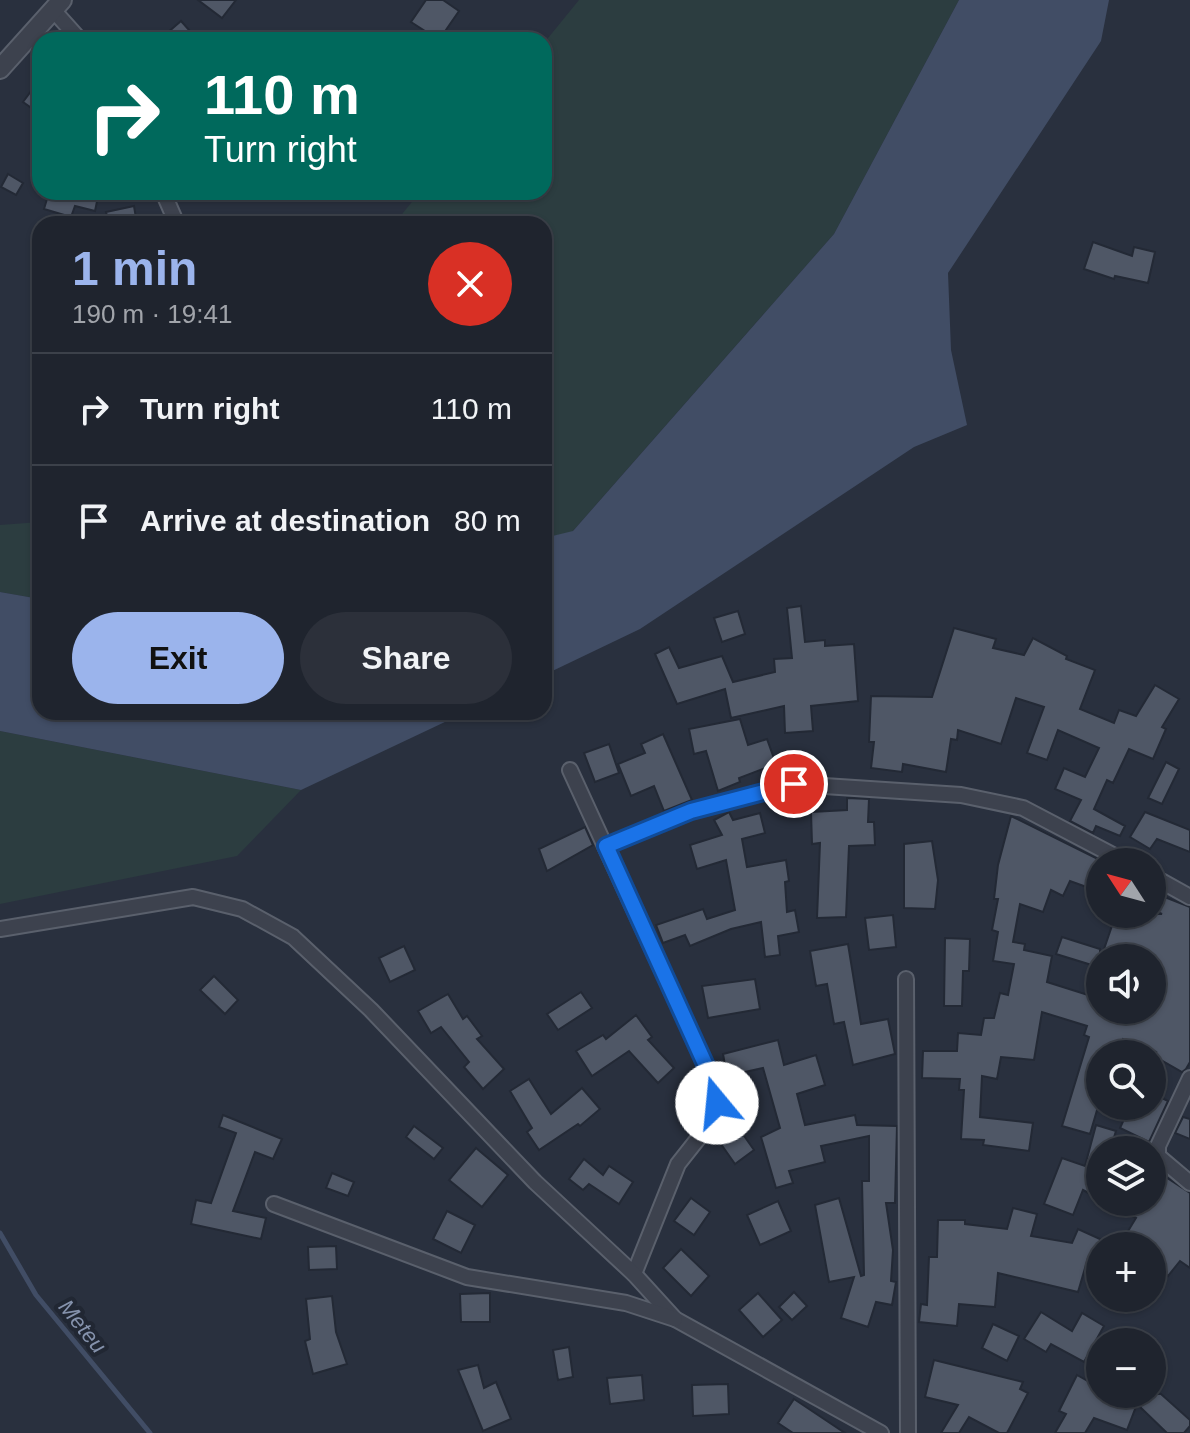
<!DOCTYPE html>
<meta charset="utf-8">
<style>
:root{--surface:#1f242e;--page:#2c303a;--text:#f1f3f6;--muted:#a1a4aa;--line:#3c414a;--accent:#9bb4ec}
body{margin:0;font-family:Helvetica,sans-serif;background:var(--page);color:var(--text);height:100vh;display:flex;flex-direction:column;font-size:30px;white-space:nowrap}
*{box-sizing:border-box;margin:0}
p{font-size:26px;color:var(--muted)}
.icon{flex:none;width:44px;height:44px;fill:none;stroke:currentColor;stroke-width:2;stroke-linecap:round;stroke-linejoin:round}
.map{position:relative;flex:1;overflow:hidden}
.details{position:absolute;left:32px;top:216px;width:520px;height:504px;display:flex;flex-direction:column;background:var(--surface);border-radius:24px;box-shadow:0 2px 6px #0004,0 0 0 2px var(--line)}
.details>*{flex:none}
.banner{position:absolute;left:32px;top:32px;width:520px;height:168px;border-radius:24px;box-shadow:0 2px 6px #0004,0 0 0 2px var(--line);background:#00695c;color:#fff;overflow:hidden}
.needle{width:52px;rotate:306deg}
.fabs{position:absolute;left:1086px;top:848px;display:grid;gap:16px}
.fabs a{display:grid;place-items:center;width:80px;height:80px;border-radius:50%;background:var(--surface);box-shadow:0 2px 6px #0004,0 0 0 2px var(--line);font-size:40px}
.pin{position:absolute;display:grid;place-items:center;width:68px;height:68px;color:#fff;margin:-34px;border:4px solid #fff;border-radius:50%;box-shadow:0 2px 8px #0007}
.me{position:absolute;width:88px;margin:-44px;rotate:343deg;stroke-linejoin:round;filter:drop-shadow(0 0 6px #0008)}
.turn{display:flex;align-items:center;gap:28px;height:168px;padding:0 40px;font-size:36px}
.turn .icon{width:104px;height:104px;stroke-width:2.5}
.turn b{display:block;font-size:56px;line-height:68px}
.round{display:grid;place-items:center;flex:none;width:84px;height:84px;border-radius:42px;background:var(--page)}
.head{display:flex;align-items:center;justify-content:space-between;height:136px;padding:0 40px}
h1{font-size:48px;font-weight:800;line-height:60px;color:var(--accent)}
.primary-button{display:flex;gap:16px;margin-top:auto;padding:16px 40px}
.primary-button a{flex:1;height:92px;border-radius:48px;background:var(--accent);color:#111;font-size:32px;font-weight:800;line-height:92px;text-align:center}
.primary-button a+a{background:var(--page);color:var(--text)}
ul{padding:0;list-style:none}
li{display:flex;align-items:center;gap:24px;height:112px;padding:0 40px;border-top:2px solid var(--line)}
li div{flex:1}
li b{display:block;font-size:30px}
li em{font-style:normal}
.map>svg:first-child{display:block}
</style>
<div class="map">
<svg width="1190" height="1433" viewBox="0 0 1190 1433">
<rect width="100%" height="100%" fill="#29303e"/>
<g fill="#2c3d40">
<path d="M579 0H959L834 234 572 532 544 538V224H394L420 192H544V43Z"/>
<path d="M40 522V599L0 592V525Z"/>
<path d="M0 731 301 790 237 856 0 904Z"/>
</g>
<g fill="#414d65">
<path d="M959 0H1109L1101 41 948 273 951 350 967 425 914 447 640 629 544 675V538L573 531 834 234Z"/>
<path d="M0 592 40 599V712H466L301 790 0 731Z"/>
</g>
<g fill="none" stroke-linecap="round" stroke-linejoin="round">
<path stroke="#414d65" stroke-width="5" d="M0 1233 36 1295 150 1433"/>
</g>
<g fill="#4f5766" stroke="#232935" stroke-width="2">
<path d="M198 0H236L222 18Z"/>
<path d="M426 0H443L459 11 439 40 411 22Z"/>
<path d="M181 21 198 40H159Z"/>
<path d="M40 79V114L23 102Z"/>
<path d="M8 174 23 183 16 195 1 187Z"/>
<path d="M49 192H99L95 211 75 206 71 217 44 209Z"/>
<path d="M134 206 137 224H109L106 212Z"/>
<path d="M1093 242 1132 256 1134 247 1155 252 1148 283 1115 276 1114 279 1084 269Z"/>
<path d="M801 606 805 642 825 640V646L854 644 858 701 811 706 813 731 785 733 784 706 731 718 725 689 677 704 655 654 669 647 679 668 722 656 733 682 775 672 774 659 792 658 787 608Z"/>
<path d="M738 611 745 634 722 642 714 618Z"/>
<path d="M954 628 996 639 993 648 1024 655 1033 638 1067 656 1066 659 1095 670 1080 709 1114 723 1119 710 1136 716 1155 685 1179 699 1162 727 1166 729 1153 759 1129 749 1113 783 1107 780 1094 809 1125 826 1120 836 1096 826 1093 833 1070 821 1081 800 1055 789 1064 768 1085 777 1099 748 1058 730 1047 760 1027 753 1044 707 1016 698 1001 744 958 730 957 740 951 739 946 772 903 764 902 772 871 768 874 742H869L871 696 932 697Z"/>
<path d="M740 719 748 745 767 739 776 764 739 778 740 782 718 791 706 751 694 754 689 729Z"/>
<path d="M663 734 692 800 664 811 654 786 631 796 618 764 645 753 641 744Z"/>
<path d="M609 744 619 773 595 782 584 753Z"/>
<path d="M1166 762 1179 769 1162 804 1148 798Z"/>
<path d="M847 798 869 799 868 822H874L875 845 849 846 846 917 817 918 820 843 812 844 811 812 847 810Z"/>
<path d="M729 812 733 820 760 813 765 833 742 839 747 867 786 860 789 881 785 882 787 912 795 910 799 932 778 936 780 955 765 957 761 922 731 929 690 946 685 935 663 943 656 925 703 909 707 919 735 910 726 860 697 869 690 845 722 835 714 820Z"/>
<path d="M1145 812 1190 830V852L1157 839 1150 849 1130 837Z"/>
<path d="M1011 816 1102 861 1092 889 1070 881 1063 896 1051 890 1043 912 1020 904 1013 942 1025 944 1024 950 1052 956 1047 982 1088 995 1098 967 1056 954 1062 937 1100 949V1010H1152V958H1101L1116 914H1162L1152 910V892L1190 907V1062L1186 1069 1182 1072 1154 1056 1156 1052 1123 1039 1117 1054H1100V1100L1090 1134 1062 1126 1089 1037 1084 1035 1087 1026 1042 1012 1034 1060 1001 1057 997 1079 982 1076 980 1117 1033 1123 1029 1151 983 1145 984 1140 961 1139 964 1090H959L960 1079 922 1078 923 1051H957L958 1033 981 1035 984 1018H994L1000 993 1008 995 1014 964 993 961 998 932 992 930 998 899H994L998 865Z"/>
<path d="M585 827 593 845 547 871 539 849Z"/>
<path d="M932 841 938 880 935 909 904 908V844Z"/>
<path d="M893 915 896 947 869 950 865 918Z"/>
<path d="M945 938 970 939 969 971H963L962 1006H944Z"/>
<path d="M848 944 861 1024 888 1019 895 1054 853 1065 844 1022 834 1024 827 984 816 986 810 951Z"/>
<path d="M404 946 415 970 390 982 379 958Z"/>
<path d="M214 976 238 1000 225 1014 200 990Z"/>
<path d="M755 979 760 1009 708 1018 702 986Z"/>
<path d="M581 992 592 1008 558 1030 547 1014Z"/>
<path d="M448 994 463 1019 467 1016 482 1036 477 1039 504 1069 483 1089 464 1067 469 1062 441 1027 431 1033 418 1011Z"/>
<path d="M636 1015 652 1037 648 1040 674 1068 658 1083 629 1051 592 1076 576 1051 603 1035 606 1039Z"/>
<path d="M778 1040 784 1065 816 1055 825 1085 797 1094 805 1125 855 1115 857 1125 897 1126 895 1203H886L893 1250 891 1281 896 1282 892 1305 876 1302 868 1327 841 1318 854 1277 829 1282 815 1205 839 1198 861 1276 864 1275 862 1181H869V1136L821 1146 825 1162 789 1171 793 1183 776 1188 761 1137 780 1128 763 1068 727 1076 723 1054Z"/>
<path d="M529 1079 551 1114 582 1088 600 1109 580 1126 578 1124 539 1150 527 1132 532 1128 510 1091Z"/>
<path d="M1152 1093 1168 1101 1149 1142 1120 1128 1130 1106H1152Z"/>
<path d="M223 1115 282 1139 273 1159 255 1152 233 1211 266 1218 261 1239 191 1224 196 1200 211 1203 236 1133 219 1127Z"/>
<path d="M1183 1117 1190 1119V1139L1175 1133Z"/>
<path d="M735 1123 754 1150 735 1164 716 1137Z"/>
<path d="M1096 1125 1116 1131 1110 1150H1100V1199L1083 1190 1073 1215 1044 1204 1062 1158 1085 1166Z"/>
<path d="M414 1126 443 1148 434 1159 406 1137Z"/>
<path d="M476 1148 508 1175 482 1207 449 1180Z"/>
<path d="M584 1159 603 1175 609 1166 633 1182 619 1204 589 1184 583 1190 569 1179Z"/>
<path d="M1152 1168 1190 1193V1268L1180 1261 1168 1276 1161 1270 1152 1283V1246H1119L1136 1218 1106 1202H1152Z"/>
<path d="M332 1173 354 1182 348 1196 326 1188Z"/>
<path d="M691 1198 710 1212 694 1235 674 1221Z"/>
<path d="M778 1201 791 1231 760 1245 747 1215Z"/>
<path d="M1013 1208 1037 1214 1031 1236 1072 1243 1078 1229 1100 1239V1262L1088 1258 1078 1292 998 1273 995 1307 959 1304 957 1326 919 1322 921 1304 927 1305 929 1257H937L938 1220H965V1224L1007 1229Z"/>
<path d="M447 1211 475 1225 461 1253 433 1239Z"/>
<path d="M336 1246 337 1269 309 1270 308 1247Z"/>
<path d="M681 1249 709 1276 691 1296 663 1268Z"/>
<path d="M794 1292 807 1306 792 1320 779 1307Z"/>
<path d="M490 1293V1322H461L460 1294Z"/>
<path d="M758 1293 782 1320 763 1337 739 1310Z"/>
<path d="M332 1296 336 1332 347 1364 313 1374 305 1341 310 1339 306 1299Z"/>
<path d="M1041 1312 1072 1331 1082 1313 1104 1326 1084 1362 1051 1344 1046 1352 1024 1339Z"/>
<path d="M993 1324 1019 1336 1007 1361 982 1348Z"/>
<path d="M569 1347 573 1377 558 1380 553 1350Z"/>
<path d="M934 1360 1023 1382 1020 1389 1028 1393 1007 1433H999L969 1417 959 1433H941L958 1405 925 1397Z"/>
<path d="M478 1365 484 1388 496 1382 511 1419 483 1431 458 1370Z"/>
<path d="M642 1375 644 1400 610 1404 607 1378Z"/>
<path d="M1077 1375 1100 1388V1394H1161L1190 1420V1426L1184 1433H1167L1137 1404 1127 1430 1094 1418 1085 1433H1055L1066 1414 1059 1411Z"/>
<path d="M728 1384 729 1414 693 1416 692 1385Z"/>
<path d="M794 1399 845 1433H793L778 1423Z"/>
</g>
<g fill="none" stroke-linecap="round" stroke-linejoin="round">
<g stroke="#5a606c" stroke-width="18">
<g id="minor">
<path d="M54 11 80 40"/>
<path d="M163 192 177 224"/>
<path d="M570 770 707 1068 717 1103 712 1121 678 1164 634 1274"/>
<path d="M606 846 691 811 794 784 961 795 1023 808 1126 862"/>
<path d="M1152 876 1190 897"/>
<path d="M0 929 193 897 242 909 293 937 371 1010 535 1182 634 1274 675 1319 881 1433"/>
<path d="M906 979 908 1433"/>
<path d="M1190 1078 1158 1146V1156L1190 1183"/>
<path d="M274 1204 467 1277 626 1303 675 1319"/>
</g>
</g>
<g stroke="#5a606c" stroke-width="22">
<path id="tertiary" d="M0 69 62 0"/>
</g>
<use href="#minor" stroke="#3d424e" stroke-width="14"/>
<use href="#tertiary" stroke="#3d424e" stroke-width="18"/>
</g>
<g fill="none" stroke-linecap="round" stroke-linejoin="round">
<g stroke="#114b97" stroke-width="20">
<path id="route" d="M717 1103 707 1068 606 846 691 811 794 784"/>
</g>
<use href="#route" stroke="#1a73e8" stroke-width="14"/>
</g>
<g text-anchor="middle" stroke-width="8" stroke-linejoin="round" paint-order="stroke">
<g font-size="22" font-style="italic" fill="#8592ac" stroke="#212733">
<text transform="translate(83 1326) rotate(51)" y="8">Meteu</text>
</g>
</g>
</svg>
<div class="fabs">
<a><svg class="needle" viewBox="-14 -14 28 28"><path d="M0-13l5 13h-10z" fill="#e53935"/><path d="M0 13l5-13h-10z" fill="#a1a4aa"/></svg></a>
<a><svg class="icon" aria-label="sound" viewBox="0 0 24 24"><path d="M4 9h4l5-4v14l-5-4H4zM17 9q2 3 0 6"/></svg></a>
<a><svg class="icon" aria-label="search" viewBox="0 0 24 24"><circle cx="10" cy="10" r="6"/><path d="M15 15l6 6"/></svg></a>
<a><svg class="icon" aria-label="layers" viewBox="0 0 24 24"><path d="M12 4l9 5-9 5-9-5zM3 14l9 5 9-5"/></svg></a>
<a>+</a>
<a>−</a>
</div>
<div class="pin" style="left:794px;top:784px;background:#d93025"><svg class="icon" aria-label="arrive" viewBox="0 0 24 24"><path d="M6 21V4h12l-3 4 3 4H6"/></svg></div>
<svg class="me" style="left:717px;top:1103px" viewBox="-20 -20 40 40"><circle r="19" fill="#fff"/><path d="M0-13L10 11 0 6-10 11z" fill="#1a73e8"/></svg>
<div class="banner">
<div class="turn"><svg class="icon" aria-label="right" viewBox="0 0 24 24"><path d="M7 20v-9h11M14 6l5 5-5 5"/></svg><div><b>110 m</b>Turn right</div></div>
</div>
<section class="details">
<div class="head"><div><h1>1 min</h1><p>190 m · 19:41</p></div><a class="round" style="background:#d93025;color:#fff"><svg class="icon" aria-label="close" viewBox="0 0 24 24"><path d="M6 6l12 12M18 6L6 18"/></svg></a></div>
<ul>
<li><svg class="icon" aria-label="right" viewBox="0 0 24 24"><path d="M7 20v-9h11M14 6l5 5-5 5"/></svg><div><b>Turn right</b></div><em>110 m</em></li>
<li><svg class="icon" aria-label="arrive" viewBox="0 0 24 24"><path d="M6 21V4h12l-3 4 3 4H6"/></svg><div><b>Arrive at destination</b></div><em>80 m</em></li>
</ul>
<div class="primary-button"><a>Exit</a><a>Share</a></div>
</section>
</div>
